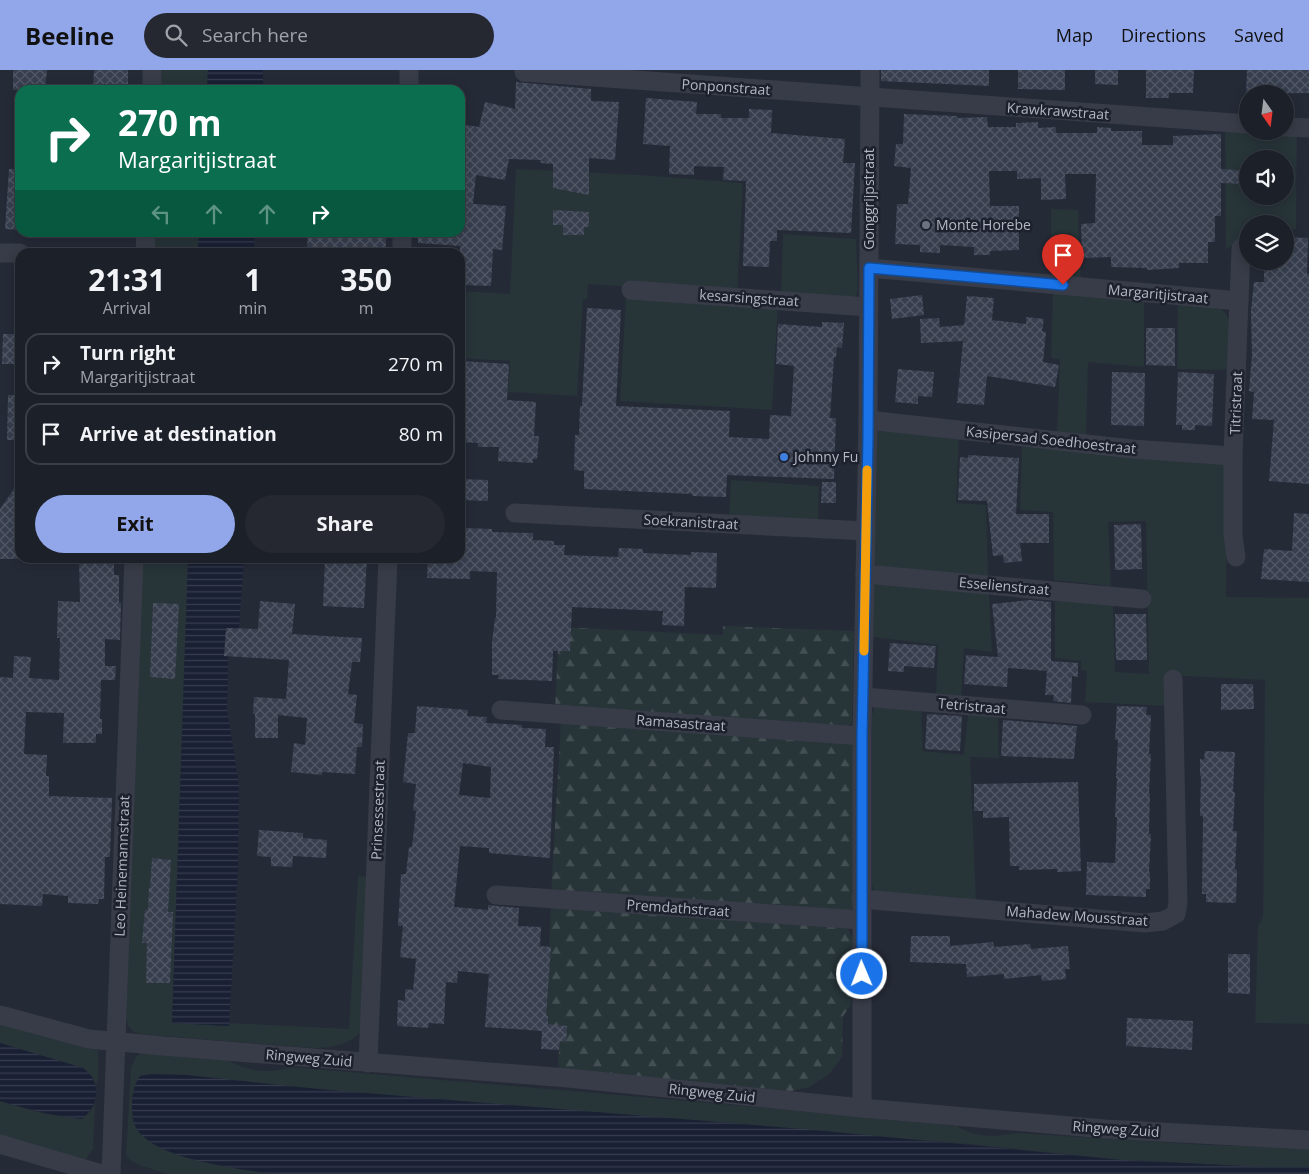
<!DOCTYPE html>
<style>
:root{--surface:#1c2029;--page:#252831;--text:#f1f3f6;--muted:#a0a3a8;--line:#3a3e46;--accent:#92a7ea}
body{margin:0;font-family:"Open Sans",sans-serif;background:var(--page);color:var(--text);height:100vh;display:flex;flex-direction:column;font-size:19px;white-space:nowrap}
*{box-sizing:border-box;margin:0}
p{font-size:16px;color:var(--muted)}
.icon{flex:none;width:28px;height:28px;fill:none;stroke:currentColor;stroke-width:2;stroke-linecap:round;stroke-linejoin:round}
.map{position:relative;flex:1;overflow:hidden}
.drawer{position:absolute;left:15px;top:178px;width:450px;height:315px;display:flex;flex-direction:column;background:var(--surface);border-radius:15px;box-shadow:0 2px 12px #0003,0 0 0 1px var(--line)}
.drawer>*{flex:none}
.guide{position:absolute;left:15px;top:15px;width:450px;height:152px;border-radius:15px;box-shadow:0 2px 12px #0003,0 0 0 1px var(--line);background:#0b6e4f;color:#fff;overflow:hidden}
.needle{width:32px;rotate:166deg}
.fabs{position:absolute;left:1239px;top:15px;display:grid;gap:10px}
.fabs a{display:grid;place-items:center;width:55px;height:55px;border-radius:50%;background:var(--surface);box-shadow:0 2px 12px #0003,0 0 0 1px var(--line);font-size:25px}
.pin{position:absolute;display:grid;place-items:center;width:42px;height:42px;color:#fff;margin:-51px -21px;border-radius:50% 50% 50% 0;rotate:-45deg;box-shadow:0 0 5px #0007}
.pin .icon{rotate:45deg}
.me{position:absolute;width:55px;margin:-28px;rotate:359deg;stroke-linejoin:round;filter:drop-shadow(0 0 4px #0008)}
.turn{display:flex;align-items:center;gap:18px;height:105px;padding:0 20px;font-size:22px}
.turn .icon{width:65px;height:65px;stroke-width:2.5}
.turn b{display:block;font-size:35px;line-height:42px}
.lanes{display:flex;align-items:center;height:48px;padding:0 20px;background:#0003;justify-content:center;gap:25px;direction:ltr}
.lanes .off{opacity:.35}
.eta{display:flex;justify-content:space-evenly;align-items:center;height:85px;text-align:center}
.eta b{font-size:30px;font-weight:700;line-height:35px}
.cta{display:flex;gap:10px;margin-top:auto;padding:10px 20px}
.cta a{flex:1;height:58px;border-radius:30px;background:var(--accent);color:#111;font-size:20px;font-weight:700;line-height:58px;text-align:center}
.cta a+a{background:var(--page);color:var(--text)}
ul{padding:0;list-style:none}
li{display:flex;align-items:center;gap:15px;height:62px;margin:0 10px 8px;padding:0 10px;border:2px solid var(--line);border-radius:15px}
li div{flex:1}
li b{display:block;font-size:19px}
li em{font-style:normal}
header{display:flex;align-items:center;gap:30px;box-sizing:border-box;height:70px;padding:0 25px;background:var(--accent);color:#111}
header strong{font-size:24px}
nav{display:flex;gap:28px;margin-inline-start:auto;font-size:18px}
.search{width:350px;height:45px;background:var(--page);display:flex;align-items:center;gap:12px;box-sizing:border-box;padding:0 18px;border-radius:28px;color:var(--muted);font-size:19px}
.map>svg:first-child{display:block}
</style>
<header>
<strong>Beeline</strong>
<div class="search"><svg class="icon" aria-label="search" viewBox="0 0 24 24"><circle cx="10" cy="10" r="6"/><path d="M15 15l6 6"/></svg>Search here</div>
<nav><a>Map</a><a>Directions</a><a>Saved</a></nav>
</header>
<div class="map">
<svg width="1309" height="1104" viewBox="0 0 1309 1104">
<defs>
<pattern id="forest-firs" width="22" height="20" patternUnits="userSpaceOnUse" patternTransform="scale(1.25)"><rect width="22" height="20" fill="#273438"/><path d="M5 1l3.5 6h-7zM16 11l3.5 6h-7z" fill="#444f53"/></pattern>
<pattern id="water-rules" width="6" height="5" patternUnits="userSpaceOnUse" patternTransform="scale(1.25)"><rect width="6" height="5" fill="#192033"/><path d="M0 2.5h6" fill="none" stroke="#383e4f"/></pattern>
<pattern id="building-cross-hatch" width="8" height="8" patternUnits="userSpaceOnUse" patternTransform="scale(1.25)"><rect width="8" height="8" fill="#373e4e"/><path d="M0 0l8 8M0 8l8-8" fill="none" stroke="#525866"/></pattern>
</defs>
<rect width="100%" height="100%" fill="#252a37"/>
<g fill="#273438" fill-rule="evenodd">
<path d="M162 0H208L207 20H161Z"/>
<path d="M1225 60 1297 65 1296 159 1285 161V154H1248L1247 168 1226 179ZM1248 89H1285V126H1248Z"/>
<path d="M516 99 641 105 743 113 737 224 588 214 587 229H583L577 326 508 322 510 291 460 288V221L510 224Z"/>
<path d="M1051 139 1078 140 1081 212 1051 210Z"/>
<path d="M154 163H199L198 182H153Z"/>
<path d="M783 164 856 169 858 219 855 229 781 227Z"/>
<path d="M1053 222 1144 230V297L1088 292 1086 370 1057 368 1060 289 1051 288Z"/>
<path d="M626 225 778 234 772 340 620 331Z"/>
<path d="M1178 231C1190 232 1203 232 1214 235 1238 242 1231 282 1230 300L1177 299Z"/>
<path d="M885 358 959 368 956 433 986 435 988 507 876 496 874 492 876 368 877 361Z"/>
<path d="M1022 374 1223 393 1227 402 1226 527 1309 528V954L1255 953 1258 857 1263 847 1265 610 1167 605 1166 636 1085 632 1087 601 1081 600V591L1055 588V528L1113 533 1115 602 1149 604 1146 451 1108 452 1111 516 1054 510 1053 442 1020 440Z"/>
<path d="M731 410 819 416 818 452 729 447Z"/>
<path d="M143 488H188L172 953 229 956V953L349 959 358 806 368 807 361 961C350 975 330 978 313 978L139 964C130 961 128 957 126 948Z"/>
<path d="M875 511 984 521 989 525 992 582 964 578 961 629 936 627 938 575 873 567 874 518Z"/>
<path d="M878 635 921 636 923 681 964 685 968 644 998 646 999 688 970 687 976 833 878 824 874 821 872 815V645L874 639Z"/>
<path d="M0 954 86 978 98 980V1009L96 1015 92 1006 83 998 0 973Z"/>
<path d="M142 982 228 990C247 1002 270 1004 290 997L724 1034 957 1056C976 1068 995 1067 1017 1063L1209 1075 1309 1078V1097H1264L1122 1090 979 1075 317 1019 186 1005 152 1004 140 1006C130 1022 132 1034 133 1052L197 1090 274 1104H167L142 1096 130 1090 126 1085 131 998 135 988Z"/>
<path d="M0 1031 45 1044 82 1049 91 1041 95 1034 93 1079 86 1089 74 1090 0 1069Z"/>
</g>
<g fill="url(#forest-firs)">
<path d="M723 556 854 561 852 652 848 658 555 640 559 557 723 565Z"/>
<path d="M561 650 851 674 854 681 853 835 851 842 551 825Z"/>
<path d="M551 836 840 855 849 860 853 871 851 935 843 946 842 987 829 1004 809 1017 791 1021 558 999 560 955H545Z"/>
</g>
<g fill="url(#water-rules)">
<path d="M208 0H263V20H207Z"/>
<path d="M199 163H255L254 182H198Z"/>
<path d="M188 488H244L239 558 229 566 227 639 239 715 238 800 229 956 172 953Z"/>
<path d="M0 973 83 998C102 1013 100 1033 82 1049 54 1046 27 1039 0 1031Z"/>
<path d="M152 1004 186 1005 317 1019 815 1060 1122 1090 1264 1097H1309V1104H274C239 1099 160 1090 138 1061 133 1054 133 1047 132 1039 132 1026 133 1017 140 1006Z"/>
</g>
<g fill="url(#building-cross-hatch)" fill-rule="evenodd">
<path d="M13 0H47L45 20H13Z"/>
<path d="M94 0H128V19H93Z"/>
<path d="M881 0H989V16L881 11Z"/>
<path d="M1018 0H1065V20L1018 19Z"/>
<path d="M1095 0H1118V15L1095 14Z"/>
<path d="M1146 0H1194L1193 23H1169V28H1146Z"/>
<path d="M1247 0H1309V23L1246 24Z"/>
<path d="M516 12 591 19V31L619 32 615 90 589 88V125L553 118V94L540 93 541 90 509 89 505 110 476 105 473 134 506 136 502 180 493 179 491 216 460 215V176L418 173V162H460V54L479 57 485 32 515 39Z"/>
<path d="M646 28 697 32 696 44H721V48H749V39L772 40 771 63 845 69 843 93H855L851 163 777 160V171H770L769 197 743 196 746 111 723 110 724 97 694 96V105L669 104 670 76 643 74Z"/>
<path d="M904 44 957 46V48L987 47 988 57H1016V53L1038 52V58L1056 57V63H1097V57L1111 58V61H1142V75H1173V66L1221 64V99L1248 101V114L1221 113V146H1215V172H1208V193H1179V198L1147 200V198L1111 197V187L1082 188 1081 154 1095 153 1096 104H1065L1066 129 1041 130V108L1017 109V101H989L990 136H1019V180L990 181V185H974V177L940 175V183L920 182V175L895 174 897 134H908L911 98 894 96 896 74H903Z"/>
<path d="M9 99H20V160L5 159Z"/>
<path d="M553 140 589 142V157H584V165H563V155H553Z"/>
<path d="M308 162H387L385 182 307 180Z"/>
<path d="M1285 167 1308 168 1307 204H1309V414L1269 411 1274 350 1252 349 1254 322 1249 321 1252 285 1251 241 1254 212H1264V191H1285Z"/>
<path d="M922 225 924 245 892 249 890 229Z"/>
<path d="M967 226 994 228 992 250 1026 254V247L1044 249 1042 261 1046 262 1043 292 1059 295 1055 317 987 306 984 335 957 333 963 271 921 273 920 249 939 248 940 257 964 255Z"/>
<path d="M587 238 621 240 616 336 730 341 729 367 769 369 770 345 791 346 794 296 776 294 778 254 822 257V252L844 253 842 278 837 277 836 287H834L830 348H836L834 409 727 405 726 427 692 426V424L584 419V401L574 400 575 365H579L580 336H582Z"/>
<path d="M1146 258H1175V296L1146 295Z"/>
<path d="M3 264H20V294H2Z"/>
<path d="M460 291 509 294 507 330 536 332 534 366H539L537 389H533V393L498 391 499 377H478V373L460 372Z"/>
<path d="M898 299 934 302 932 327 918 326V334L895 332Z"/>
<path d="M1112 302 1145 303 1144 356 1111 355Z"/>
<path d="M1178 302 1214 304 1212 356 1195 355V360H1182V355H1176Z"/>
<path d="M8 325H20V370H7Z"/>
<path d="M968 385 1019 388 1016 444H1049V473H1020L1022 491 1004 493 1003 485 993 486 987 431 958 430 960 387 968 388Z"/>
<path d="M460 409 488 410V431L460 430Z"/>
<path d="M20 410V489H0V439Z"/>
<path d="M822 412H836V433H821Z"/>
<path d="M1294 443 1309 444V512L1261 509 1264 479 1292 481Z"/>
<path d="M1141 454 1142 499 1115 500 1114 455Z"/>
<path d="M460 458 492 459V462L533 463V470L554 471V475H565L564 485 618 487 619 478 643 479V483L691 485V482L717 483 716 518 685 517 684 556 662 555 663 541 572 537 570 581H553L552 611 498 609 499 605H492V572L495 548H496L497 502 470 501V509L427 508 428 488H460Z"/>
<path d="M79 488H114V505H119V533H121L120 570 105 569V596H116L115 610H101L100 649H102V664H96V673H63L64 643 26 642 24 684 47 685 46 706H49V726L112 728 110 787H105L104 829H99L98 834 68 833V826L43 824 42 836 0 834V607L13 608 14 586 31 587 29 608 59 610 60 568H57L58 531 80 532Z"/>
<path d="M325 488H367L364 538 323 536Z"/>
<path d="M1030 530 1051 532V591L1078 593V607L1072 606 1071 633 1053 631 1054 625H1045L1047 601 1008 598 1007 617 964 614 966 585 998 587 992 534Z"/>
<path d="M260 531 295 534 292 564 362 568 360 592H352L348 624 357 625 354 653 363 654 362 677H357L355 704 322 702V705L291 702 294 673 305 675 307 648 278 645V668H255V644L253 643 254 627 286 629 289 590 224 586 226 558 258 559Z"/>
<path d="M153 533 179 534 175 609 150 607Z"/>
<path d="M1115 544H1146L1147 590H1116Z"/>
<path d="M890 573 936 576 934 598 904 596V602L888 601Z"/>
<path d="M1221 614H1253L1254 639 1221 640Z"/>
<path d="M417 636 468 640 467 646 487 647 486 653 522 655V658L546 659 545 677H554L550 788 489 783V778L460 776 454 837 488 840V835L519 838 518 856 541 857 540 876 551 877 546 946H548V954L567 956 566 972 560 971 559 980 541 979 542 961 485 957 489 904 458 901 457 913 446 912 444 954 429 953 428 958 397 956 398 930 405 931V919L413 920 416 889 400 887 403 856H398L401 804H406L409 777H412L416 741 413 740 416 714 403 712 408 663H415ZM463 693 491 697 490 728 459 725Z"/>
<path d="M1117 636 1147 637 1146 645H1151L1149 684H1151L1149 723H1150L1149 764H1151L1149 802H1150V819H1146V827L1086 825 1087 792 1115 793 1117 747H1115L1117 708H1116L1118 670H1115Z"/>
<path d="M927 644 962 646 960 681 925 679Z"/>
<path d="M1003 650 1077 656 1074 689 1001 686Z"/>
<path d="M1205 681 1235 682 1233 722H1235L1233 761H1237L1235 799 1237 800 1236 833 1206 832V824H1202L1203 746H1200L1201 707 1200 706V689L1204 690Z"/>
<path d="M1078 712 1081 801 1057 802V799L1019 800V796H1010L1009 747 983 748V741H974V714Z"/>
<path d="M259 760 303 763V768L327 770 326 788 293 786 292 797 271 796V787L257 786Z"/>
<path d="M152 788 171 790 168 842H173L170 913H146L147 873H142L145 840H148L149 818H150Z"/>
<path d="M911 866H950V876L993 872 994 877 1030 874 1031 879 1068 876 1070 899H1065L1066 909 1042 911 1041 905 1004 909V904L967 907 966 894 910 892Z"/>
<path d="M1228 884H1250V924L1228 923Z"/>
<path d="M1127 948 1193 951 1192 980 1126 976Z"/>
</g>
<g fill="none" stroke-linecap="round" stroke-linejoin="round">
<g stroke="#383c48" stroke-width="19">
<path d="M524 2 1248 54"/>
<path d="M152 20V0"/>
<path d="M409 20V0"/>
<path d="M1285 57 1309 58"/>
<path d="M145 182 146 162"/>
<path d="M402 182V162"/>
<path d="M0 183H20"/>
<path d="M869 198 1239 231"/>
<path d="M631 220 868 237"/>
<path d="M868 350 1132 379 1233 386"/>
<path d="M515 443 866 461"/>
<path d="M1236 487 1233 465V386L1241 178"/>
<path d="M865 504 1142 529"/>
<path d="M863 627 1082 645"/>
<path d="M501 640 862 666"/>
<path d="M496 825 861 850"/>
<path d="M861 829 1145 853 1163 851 1176 844 1178 833 1173 609"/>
<path d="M0 945 89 969 163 976 568 1008 862 1038 1105 1059 1309 1070"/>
<path d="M368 993 388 488"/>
<path d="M862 1038V666L868 350 870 0"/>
<path d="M0 1074 102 1104"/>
<path d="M111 1104 134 488"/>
</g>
</g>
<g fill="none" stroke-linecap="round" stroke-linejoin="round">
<g stroke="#114b97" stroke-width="12">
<path id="route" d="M862 904V666L868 368 869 198 1063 215"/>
</g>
<use href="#route" stroke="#1a73e8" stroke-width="9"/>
<path stroke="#f59e0b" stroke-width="9" d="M864 581 867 400"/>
</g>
<circle fill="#6b7280" stroke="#1d212d" stroke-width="2" cx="926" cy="155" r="5"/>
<circle fill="#3f7fe0" stroke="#1d212d" stroke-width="2" cx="784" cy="387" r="5"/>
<g text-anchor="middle" stroke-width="5" stroke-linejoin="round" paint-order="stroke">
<g font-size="14" fill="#b3b7c4" stroke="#1d212d">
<text transform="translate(726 17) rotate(4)" y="5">Ponponstraat</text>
<text transform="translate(1058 41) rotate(4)" y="5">Krawkrawstraat</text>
<text transform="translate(869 129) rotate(-90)" y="5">Gonggrijpstraat</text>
<text transform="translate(1158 224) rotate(5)" y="5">Margaritjistraat</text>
<text transform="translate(749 228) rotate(4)" y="5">kesarsingstraat</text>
<text transform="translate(1236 333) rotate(-88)" y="5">Titristraat</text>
<text transform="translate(1051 370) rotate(6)" y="5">Kasipersad Soedhoestraat</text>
<text transform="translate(691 452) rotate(3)" y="5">Soekranistraat</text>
<text transform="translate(1004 516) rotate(5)" y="5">Esselienstraat</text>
<text transform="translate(972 636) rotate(5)" y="5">Tetristraat</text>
<text transform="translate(681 653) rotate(4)" y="5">Ramasastraat</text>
<text transform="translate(378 740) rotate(-88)" y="5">Prinsessestraat</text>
<text transform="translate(122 796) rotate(-88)" y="5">Leo Heinemannstraat</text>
<text transform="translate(678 838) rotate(4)" y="5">Premdathstraat</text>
<text transform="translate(1077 846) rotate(4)" y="5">Mahadew Mousstraat</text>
<text transform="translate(309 988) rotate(5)" y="5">Ringweg Zuid</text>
<text transform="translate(712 1023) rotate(6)" y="5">Ringweg Zuid</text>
<text transform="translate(1116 1059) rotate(4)" y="5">Ringweg Zuid</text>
</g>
<g font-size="14" fill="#b3b7c4" stroke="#1d212d" text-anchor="start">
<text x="936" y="160">Monte Horebe</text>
<text x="794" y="392">Johnny Fu</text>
</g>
</g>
</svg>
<div class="fabs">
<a><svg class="needle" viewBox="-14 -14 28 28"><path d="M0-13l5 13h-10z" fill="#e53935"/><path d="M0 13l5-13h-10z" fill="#a0a3a8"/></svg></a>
<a><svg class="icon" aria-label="sound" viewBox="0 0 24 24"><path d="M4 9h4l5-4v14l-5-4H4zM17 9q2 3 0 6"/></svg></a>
<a><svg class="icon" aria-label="layers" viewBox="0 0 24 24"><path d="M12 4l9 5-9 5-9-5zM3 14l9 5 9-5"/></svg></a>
</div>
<div class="pin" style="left:1063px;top:215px;background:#d93025"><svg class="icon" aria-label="arrive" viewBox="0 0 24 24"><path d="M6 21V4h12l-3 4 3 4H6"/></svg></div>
<svg class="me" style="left:862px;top:904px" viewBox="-20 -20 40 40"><circle r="17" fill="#1a73e8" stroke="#fff" stroke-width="3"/><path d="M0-11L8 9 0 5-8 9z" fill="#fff"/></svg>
<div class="guide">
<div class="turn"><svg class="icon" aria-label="right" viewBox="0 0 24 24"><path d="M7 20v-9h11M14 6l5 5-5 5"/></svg><div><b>270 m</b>Margaritjistraat</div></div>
<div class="lanes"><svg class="icon off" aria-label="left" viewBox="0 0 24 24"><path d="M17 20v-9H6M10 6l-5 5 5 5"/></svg><svg class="icon off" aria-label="ahead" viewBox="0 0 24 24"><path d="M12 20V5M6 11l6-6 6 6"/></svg><svg class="icon off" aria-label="ahead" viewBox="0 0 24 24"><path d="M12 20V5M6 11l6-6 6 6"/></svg><svg class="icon" aria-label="right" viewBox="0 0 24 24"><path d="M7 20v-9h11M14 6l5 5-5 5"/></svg></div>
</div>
<section class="drawer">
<div class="eta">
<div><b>21:31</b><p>Arrival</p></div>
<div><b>1</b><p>min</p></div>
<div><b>350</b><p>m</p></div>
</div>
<ul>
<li><svg class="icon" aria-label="right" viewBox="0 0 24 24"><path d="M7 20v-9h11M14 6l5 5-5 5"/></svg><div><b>Turn right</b><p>Margaritjistraat</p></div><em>270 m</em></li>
<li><svg class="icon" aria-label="arrive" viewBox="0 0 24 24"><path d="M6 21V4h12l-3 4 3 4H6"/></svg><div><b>Arrive at destination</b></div><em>80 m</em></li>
</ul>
<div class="cta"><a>Exit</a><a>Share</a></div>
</section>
</div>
